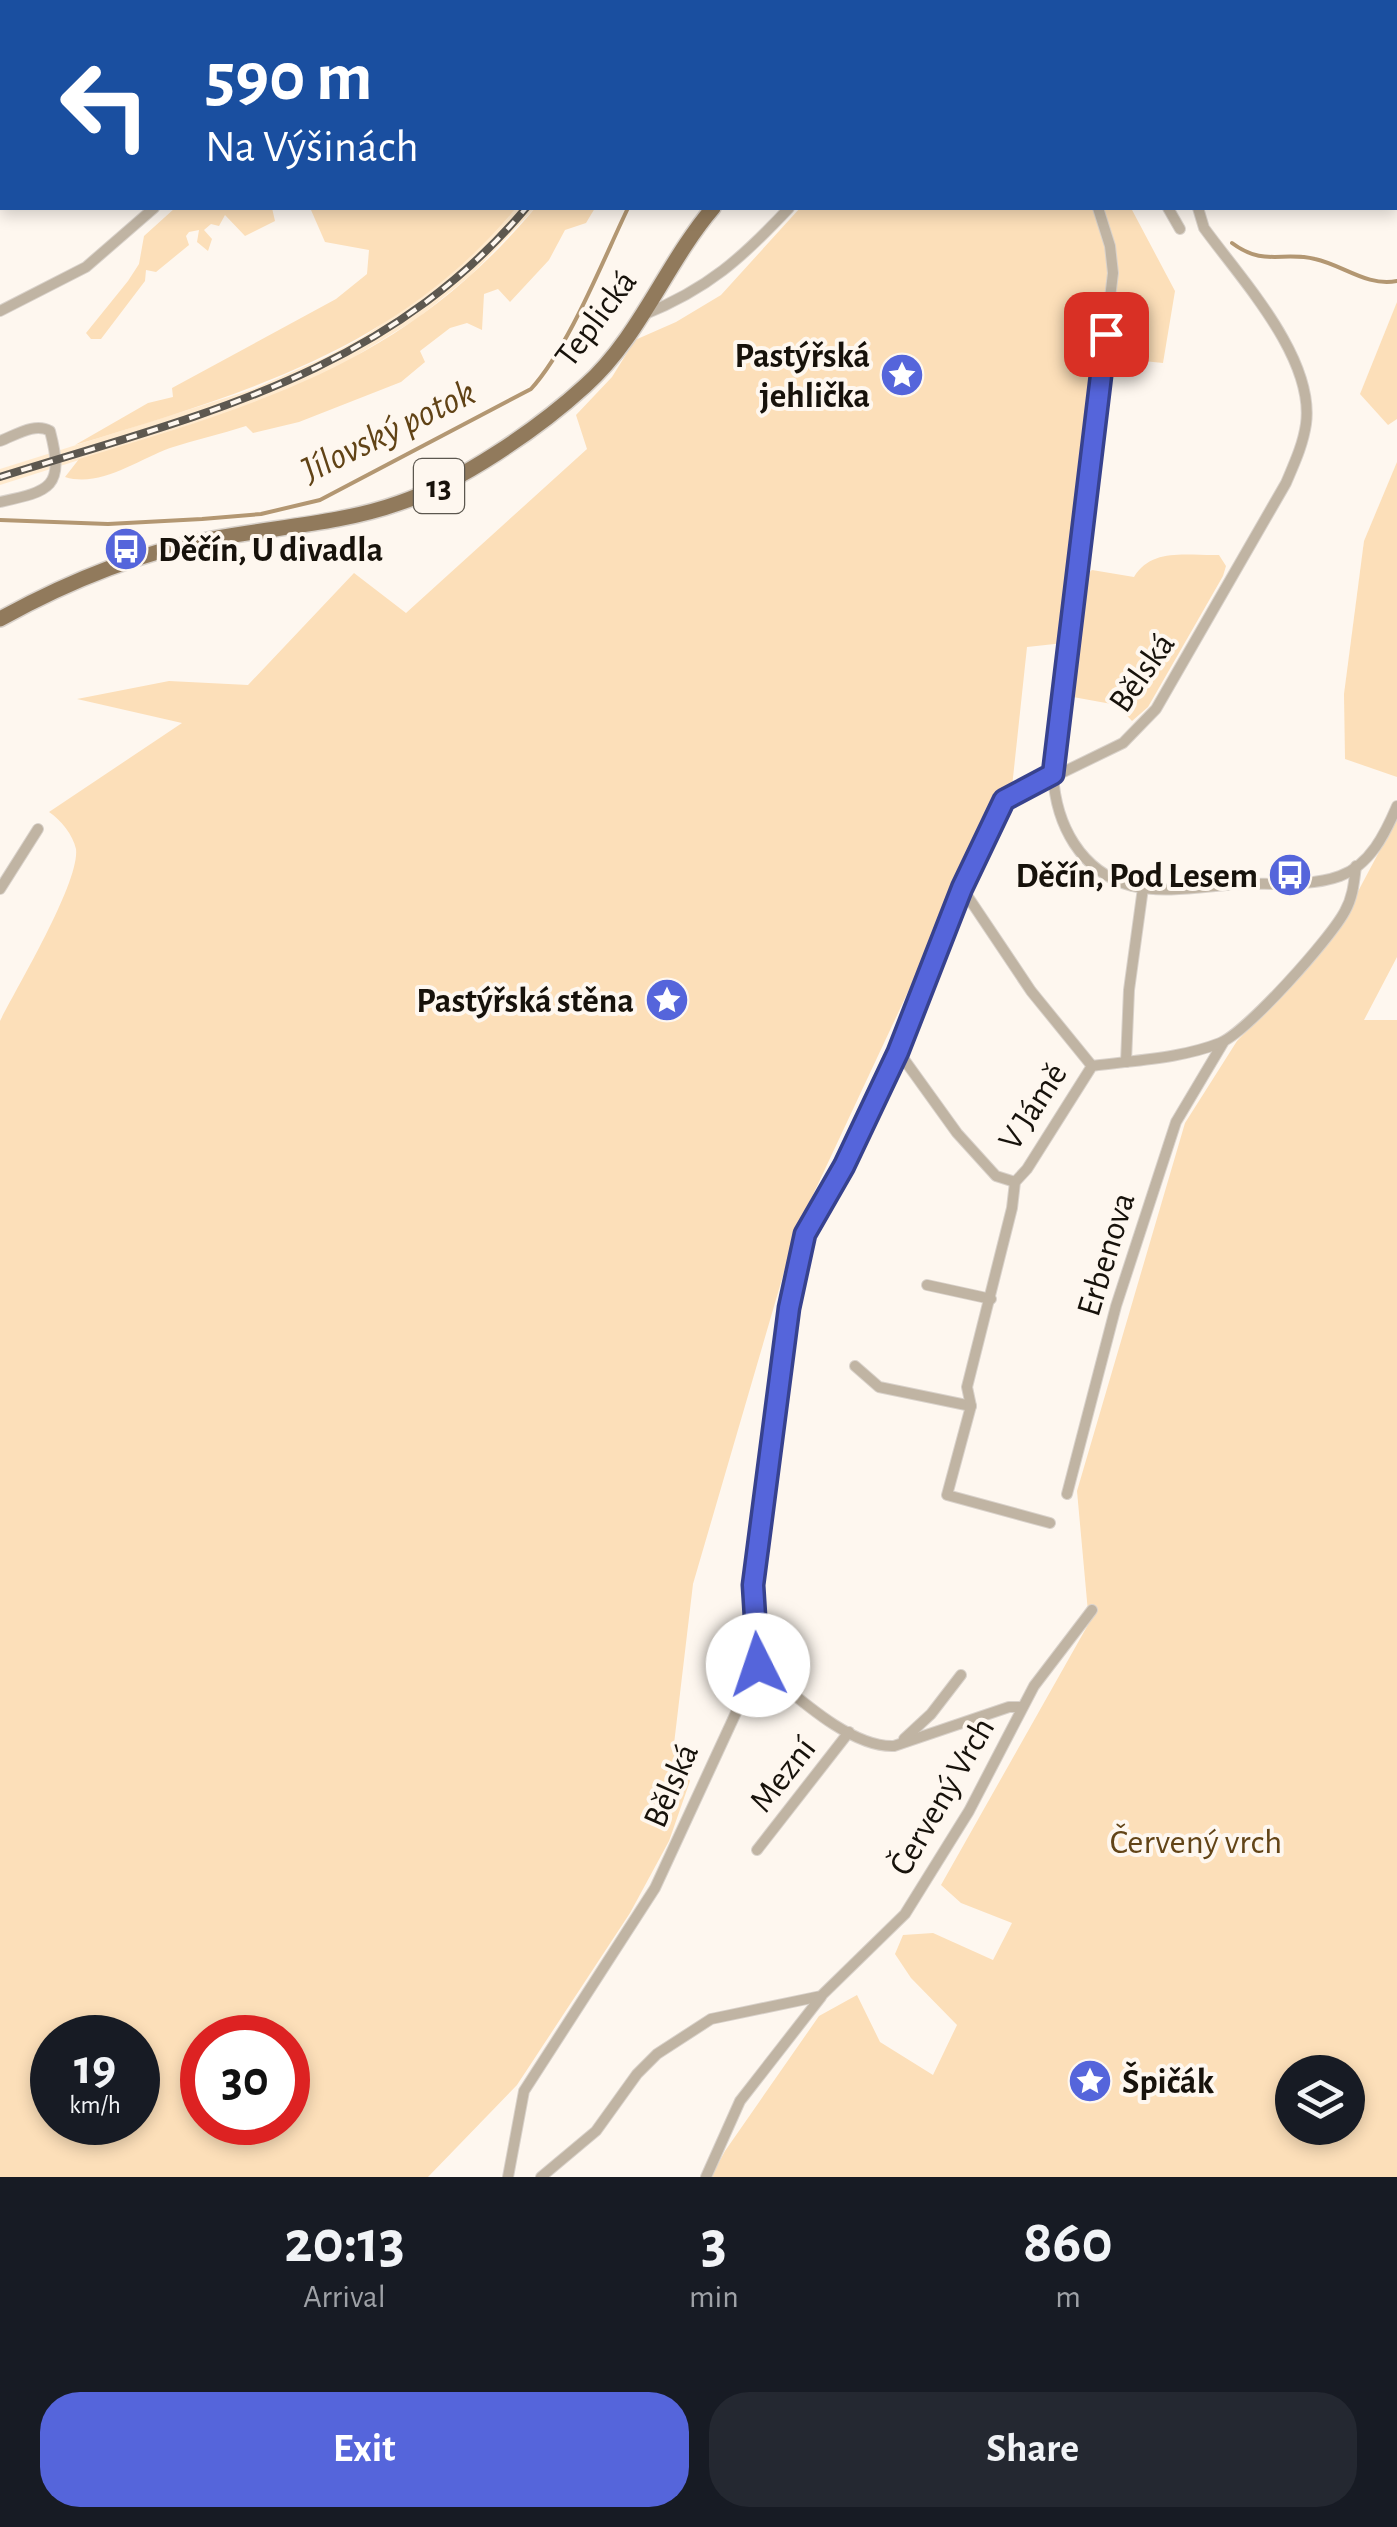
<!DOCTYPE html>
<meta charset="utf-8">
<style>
:root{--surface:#171b24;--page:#242831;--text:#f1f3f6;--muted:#9ea1a6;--accent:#5565db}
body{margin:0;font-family:"Alegreya Sans",sans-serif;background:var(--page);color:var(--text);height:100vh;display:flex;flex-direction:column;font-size:38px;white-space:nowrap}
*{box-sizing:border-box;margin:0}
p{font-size:32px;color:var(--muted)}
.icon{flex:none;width:55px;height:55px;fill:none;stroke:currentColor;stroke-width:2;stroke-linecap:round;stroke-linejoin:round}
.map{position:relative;height:2177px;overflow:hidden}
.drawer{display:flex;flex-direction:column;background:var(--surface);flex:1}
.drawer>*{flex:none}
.guide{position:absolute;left:0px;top:0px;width:1398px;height:210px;box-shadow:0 5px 15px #0003;background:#1a4fa0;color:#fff;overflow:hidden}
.buttons{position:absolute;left:1275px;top:2055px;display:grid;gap:20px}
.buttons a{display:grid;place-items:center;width:90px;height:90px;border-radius:50%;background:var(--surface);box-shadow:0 5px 15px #0003;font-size:50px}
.speed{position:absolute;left:30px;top:2015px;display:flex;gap:20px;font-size:50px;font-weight:700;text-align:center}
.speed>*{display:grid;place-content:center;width:130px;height:130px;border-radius:50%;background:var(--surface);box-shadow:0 5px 15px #0003;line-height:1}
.speed small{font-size:25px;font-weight:400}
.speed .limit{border:15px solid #d22;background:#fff;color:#111}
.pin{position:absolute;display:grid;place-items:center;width:85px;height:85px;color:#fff;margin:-42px;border-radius:20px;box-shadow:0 5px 15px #0006}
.me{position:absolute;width:110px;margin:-55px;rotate:356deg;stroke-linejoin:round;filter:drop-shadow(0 0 8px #0008)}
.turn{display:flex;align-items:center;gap:35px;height:210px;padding:0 40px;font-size:45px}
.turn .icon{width:130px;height:130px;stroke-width:2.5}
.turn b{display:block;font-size:70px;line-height:85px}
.eta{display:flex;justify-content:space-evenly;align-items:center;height:170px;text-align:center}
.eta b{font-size:60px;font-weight:700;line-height:70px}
.primary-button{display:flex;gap:20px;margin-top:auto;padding:20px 40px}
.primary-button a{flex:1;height:115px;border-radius:40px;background:var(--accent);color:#fff;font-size:40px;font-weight:700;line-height:115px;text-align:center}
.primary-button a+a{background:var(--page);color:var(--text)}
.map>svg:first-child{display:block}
</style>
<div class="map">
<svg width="1397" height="2177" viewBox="0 0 1397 2177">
<rect width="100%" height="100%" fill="#fef7ef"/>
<path fill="#ffeace" d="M516 208H535L471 275 418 318 333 370 256 404 0 485V469L251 390 326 357 363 337 435 287 461 264Z"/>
<g fill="#fcdfb9" fill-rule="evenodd">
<path d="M175 208H272L275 221 245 236 225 215 219 226 211 224 204 230 212 239 208 251 197 242 199 230 189 232 186 236 189 245 156 272 146 270 145 281 101 339H91L86 333 128 281 139 264 144 236Z"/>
<path d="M281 208H516C398 350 245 393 75 445L148 403 173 397 172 388 336 299 367 274 369 250 325 242 311 210Z"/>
<path d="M535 208H595L586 223 565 230 549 260 510 302 498 289 484 294 482 330 467 323 450 328 420 351 425 362 401 382 299 422 253 433 246 426C221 434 195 440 170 448 137 460 100 488 65 477L79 459C263 403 407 362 535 208Z"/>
<path d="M800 208H1131L1175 291 1163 363 1095 356 1064 643 1027 647 1012 787 1001 793 796 1231 693 1584 674 1744 690 1781 669 1841 630 1913 517 2085 428 2177H0V1021C17 987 80 882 76 849 73 835 61 820 49 812L182 723 77 699 169 681 248 685 354 573 406 613 587 449 576 415 612 377 635 340 676 322 721 295ZM52 2038H138V2122H52ZM202 2038H288V2122H202Z"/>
<path d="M1397 302V419L1388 425 1360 394Z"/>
<path d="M1397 462V777L1345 759 1344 694 1364 541Z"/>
<path d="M1219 555 1226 566 1223 576 1148 707 1132 721 1117 705 1073 697 1070 693 1087 574 1092 570 1134 577C1152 547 1188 556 1219 555Z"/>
<path d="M1397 818V957L1364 1020H1397V2177H711L725 2151 819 2016 857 1995 880 2042 933 2075 957 2025 911 1978 895 1954 903 1935 933 1933 993 1960 1012 1923 961 1903 941 1885 1089 1623 1077 1491 1185 1123 1237 1041 1315 959 1346 914ZM1292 2072H1348V2128H1292Z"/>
</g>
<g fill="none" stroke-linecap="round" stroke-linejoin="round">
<g stroke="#b39772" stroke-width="4">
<path d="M694 2 695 0"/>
<path d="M1232 243C1264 267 1282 251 1315 259 1343 265 1367 287 1397 281"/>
<path d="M0 520 108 524 202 519 261 514 320 500 531 389C569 347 603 260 628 208"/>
</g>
<g stroke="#d9d2cb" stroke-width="12">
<g id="street">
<path d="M776 0 779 2"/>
<path d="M1320 0 1323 2"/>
<path d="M183 2 186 0"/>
<path d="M403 2 406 0"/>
<path d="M751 2 752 0"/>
<path d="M1289 2 1291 0"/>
<path d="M0 21 2 20"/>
<path d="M1395 60 1397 63"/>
<path d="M1395 131 1397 132"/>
<path d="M0 184 2 181"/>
<path d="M1098 208 1110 246 1113 273 1053 775C1056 824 1080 872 1132 886 1165 894 1206 886 1240 884 1271 883 1310 887 1340 876 1370 865 1385 834 1397 806"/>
<path d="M1168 208 1180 229"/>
<path d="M0 311 86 267 154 208"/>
<path d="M643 315C708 289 742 258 789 208"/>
<path d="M0 441C16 435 35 422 50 431 65 488 50 491 0 502"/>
<path d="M962 888 1031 991 1092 1066"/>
<path d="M0 889 38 829"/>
<path d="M898 1051 957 1133 996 1176 1015 1182"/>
<path d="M1126 1062 1129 990 1143 888"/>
<path d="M927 1285 991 1299"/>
<path d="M855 1366 879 1387 971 1406"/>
<path d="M1067 1494 1116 1306 1176 1122 1223 1043"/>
<path d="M1050 1523 947 1495 971 1406 967 1387 1012 1208 1015 1182 1027 1169 1092 1066C1135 1060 1179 1059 1220 1043 1247 1032 1331 938 1345 911 1353 897 1354 882 1356 866"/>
<path d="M758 1665C792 1692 849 1748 894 1746L1009 1707H1022"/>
<path d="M904 1739 931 1714 961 1675"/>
<path d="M757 1850 849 1732"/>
<path d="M508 2177 524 2091 655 1888 758 1665 753 1585 789 1308 805 1234 844 1166 898 1051 962 888 1004 801 1123 743 1156 709 1286 483C1294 464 1303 445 1306 424 1315 358 1241 279 1204 228L1198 208"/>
<path d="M541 2177 596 2131 637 2074 657 2054 711 2019 821 1996 905 1914 969 1811 1034 1686 1092 1610"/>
<path d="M706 2177 740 2101 821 1997"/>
</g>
</g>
<g stroke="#d9d2cb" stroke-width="18">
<g id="primary">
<path d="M876 2 878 0"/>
<path d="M0 619C67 582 137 553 212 539 274 527 340 524 399 503 459 483 538 429 585 386 640 337 666 263 713 208"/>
</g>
</g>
<use href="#street" stroke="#c0b4a3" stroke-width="10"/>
<use href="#primary" stroke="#917a5c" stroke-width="15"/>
<g stroke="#5d5850" stroke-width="8">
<g id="rail">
<path d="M641 2 642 0"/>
<path d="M0 477C199 415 385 375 526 208"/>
</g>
</g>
<use href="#rail" stroke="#fef7ef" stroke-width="4" stroke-dasharray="11" stroke-linecap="butt"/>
</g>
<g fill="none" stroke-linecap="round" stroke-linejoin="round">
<g stroke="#37428e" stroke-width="25">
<path id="route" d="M758 1665 753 1585 789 1308 805 1234 844 1166 898 1052 962 888 1004 800 1053 774 1106 334"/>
</g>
<use href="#route" stroke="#5565db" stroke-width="18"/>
</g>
<defs>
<g id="sight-disc" transform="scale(2.25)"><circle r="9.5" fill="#5565db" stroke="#fef7ef"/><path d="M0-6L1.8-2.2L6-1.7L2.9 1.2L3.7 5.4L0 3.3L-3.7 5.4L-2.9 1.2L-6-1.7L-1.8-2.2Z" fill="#fff"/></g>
<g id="bus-disc" transform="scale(2.25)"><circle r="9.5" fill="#5565db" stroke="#fef7ef"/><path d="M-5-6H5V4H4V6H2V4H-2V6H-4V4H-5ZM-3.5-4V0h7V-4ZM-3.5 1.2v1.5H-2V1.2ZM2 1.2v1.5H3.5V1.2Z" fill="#fff"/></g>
</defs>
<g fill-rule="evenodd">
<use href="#sight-disc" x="902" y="375"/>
<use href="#bus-disc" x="126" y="549"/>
<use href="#bus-disc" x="1290" y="875"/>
<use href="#sight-disc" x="667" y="1000"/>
<use href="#sight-disc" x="1090" y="2081"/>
</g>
<g text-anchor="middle" stroke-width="8" stroke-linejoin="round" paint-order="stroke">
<rect fill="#fef7ef" stroke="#5c574f" stroke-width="2.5" x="414" y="459" width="50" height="54" rx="8"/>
<g font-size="32" font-weight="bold" fill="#17120b">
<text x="439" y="497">13</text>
</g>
<g font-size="35" fill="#17120b" stroke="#fef7ef">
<text transform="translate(595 318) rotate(-53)" y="12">Teplická</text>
<text transform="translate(1141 672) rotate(-55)" y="12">Bělská</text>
<text transform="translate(1032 1106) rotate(-57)" y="12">V Jámě</text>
<text transform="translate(1105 1254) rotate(-73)" y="12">Erbenova</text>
<text transform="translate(782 1774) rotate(-52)" y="12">Mezní</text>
<text transform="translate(670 1785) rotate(-66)" y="12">Bělská</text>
<text transform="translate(941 1796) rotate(-60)" y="12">Červený Vrch</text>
</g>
<g font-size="35" font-weight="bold" fill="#17120b" stroke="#fef7ef" text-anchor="end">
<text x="870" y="367">Pastýřská<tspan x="870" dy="40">jehlička</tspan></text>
<text x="158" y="561" text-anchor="start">Děčín, U divadla</text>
<text x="1258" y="887">Děčín, Pod Lesem</text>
<text x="634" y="1012">Pastýřská stěna</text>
<text x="1122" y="2093" text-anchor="start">Špičák</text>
</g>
<g font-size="35" fill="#624417" stroke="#fef7ef">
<text x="1196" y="1853">Červený vrch</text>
</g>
<g font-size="38" font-style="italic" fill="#614316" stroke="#fef7ef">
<text transform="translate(388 430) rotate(-26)" y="13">Jílovský potok</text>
</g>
</g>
</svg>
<div class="buttons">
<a><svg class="icon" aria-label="layers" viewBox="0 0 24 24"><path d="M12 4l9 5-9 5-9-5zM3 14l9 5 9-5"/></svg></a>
</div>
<div class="speed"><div>19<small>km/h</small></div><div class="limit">30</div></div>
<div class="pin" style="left:1106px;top:334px;background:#d93025"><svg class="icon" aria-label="arrive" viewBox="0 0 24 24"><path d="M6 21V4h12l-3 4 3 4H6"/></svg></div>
<svg class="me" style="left:758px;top:1665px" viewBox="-20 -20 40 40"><circle r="19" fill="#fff"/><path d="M0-13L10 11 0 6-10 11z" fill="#5565db"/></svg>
<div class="guide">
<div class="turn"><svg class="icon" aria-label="left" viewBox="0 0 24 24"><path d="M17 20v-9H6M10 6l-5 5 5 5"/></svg><div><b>590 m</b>Na Výšinách</div></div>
</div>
</div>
<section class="drawer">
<div class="eta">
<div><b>20:13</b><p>Arrival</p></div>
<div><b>3</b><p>min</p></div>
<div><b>860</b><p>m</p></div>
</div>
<div class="primary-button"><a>Exit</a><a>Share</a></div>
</section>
